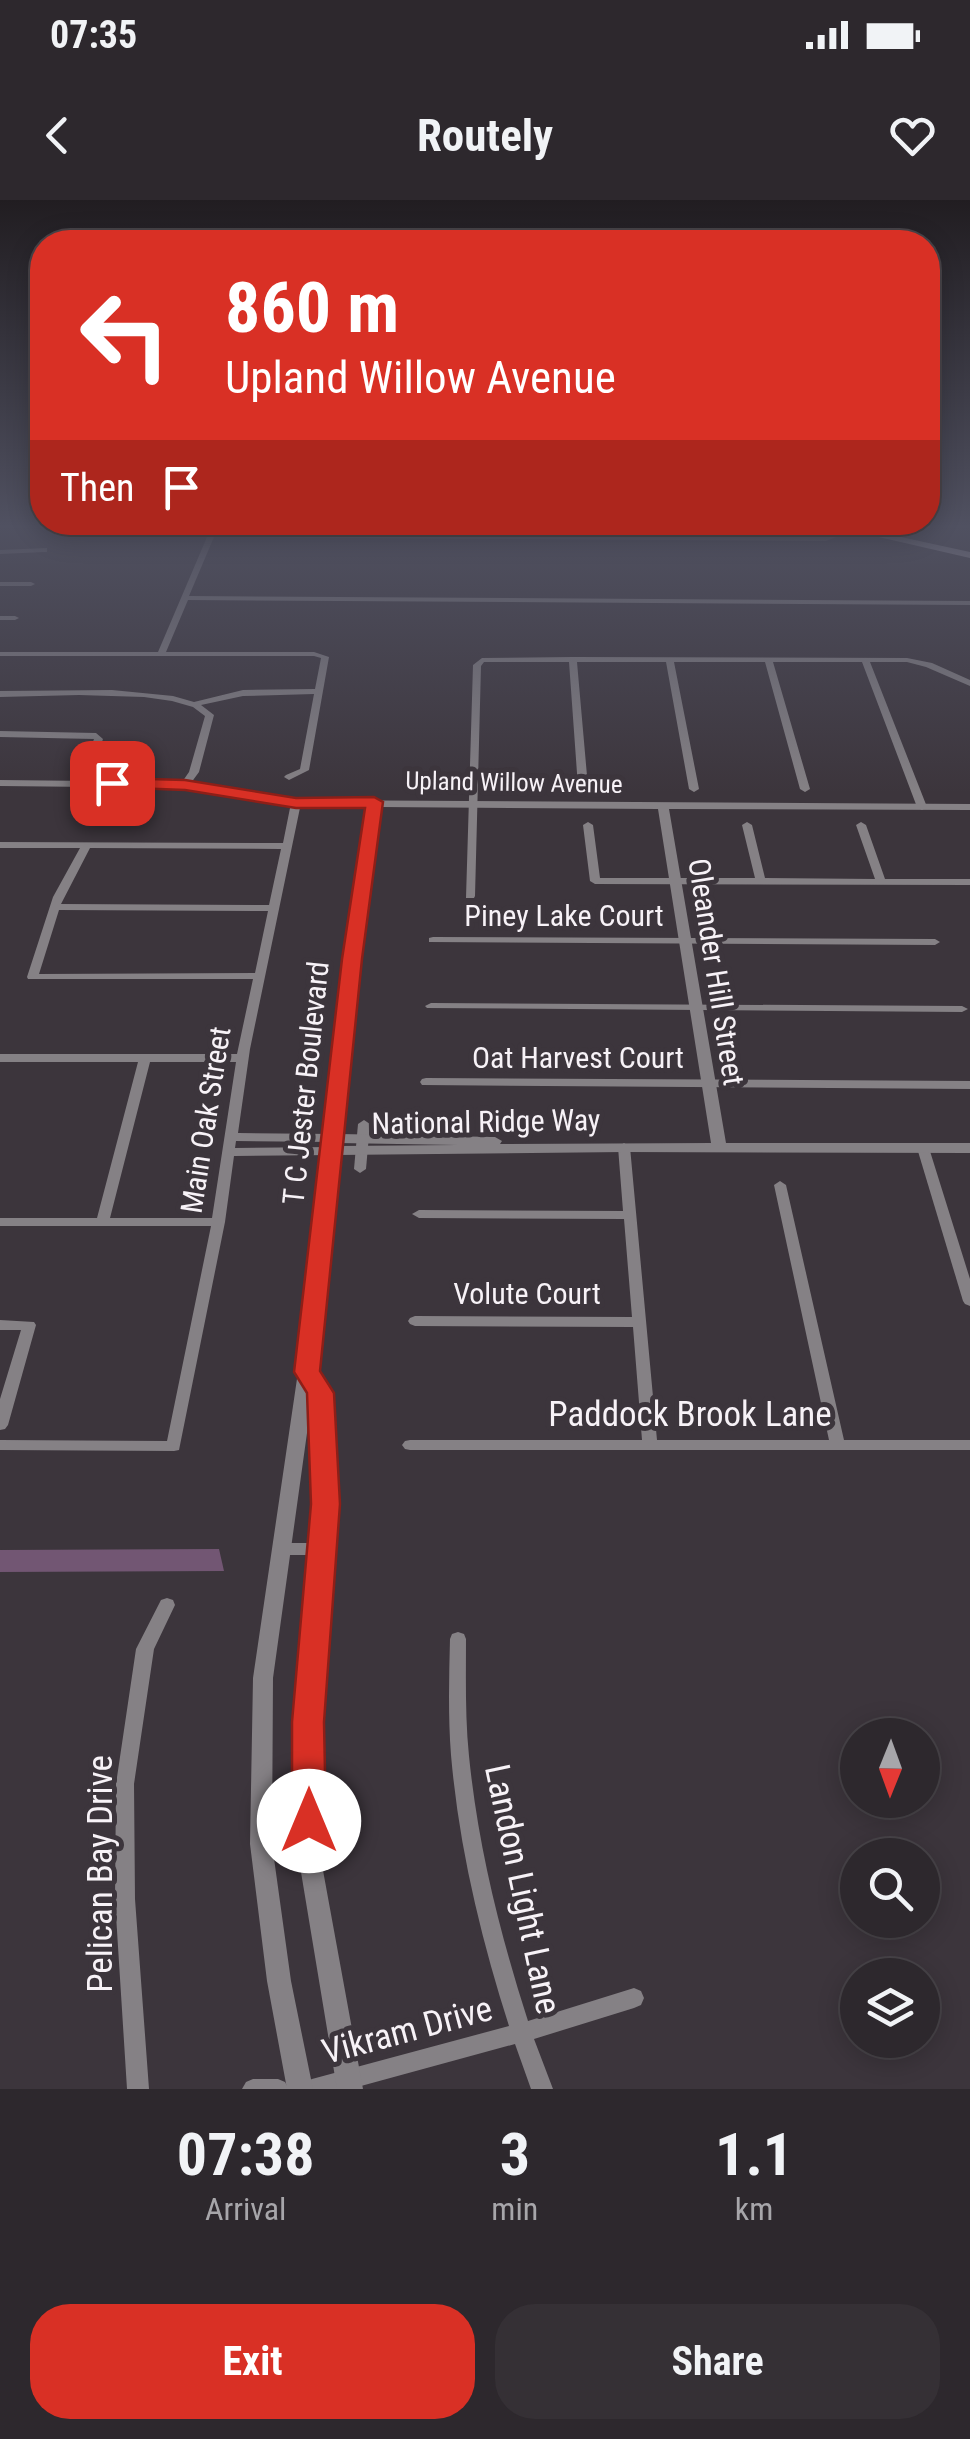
<!DOCTYPE html>
<style>
:root{--surface:#2d282d;--page:#353035;--text:#f1f3f6;--muted:#a7a6aa;--line:#484449;--accent:#d93025}
body{margin:0;font-family:"Roboto Condensed",sans-serif;background:var(--page);color:var(--text);height:100vh;display:flex;flex-direction:column;font-size:38px;white-space:nowrap}
*{box-sizing:border-box;margin:0}
p{font-size:32px;color:var(--muted)}
.icon{flex:none;width:55px;height:55px;fill:none;stroke:currentColor;stroke-width:2;stroke-linecap:round;stroke-linejoin:round}
.map{position:relative;height:1889px;overflow:hidden}
.drawer{display:flex;flex-direction:column;background:var(--surface);flex:1}
.drawer>*{flex:none}
.hud{position:absolute;left:30px;top:30px;width:910px;height:305px;border-radius:40px;box-shadow:0 5px 25px #0003,0 0 0 2px var(--line);background:#d93025;color:#fff;overflow:hidden}
.needle{width:65px;rotate:181deg}
.buttons{position:absolute;left:840px;top:1518px;display:grid;gap:20px}
.buttons a{display:grid;place-items:center;width:100px;height:100px;border-radius:50%;background:var(--surface);box-shadow:0 5px 25px #0003,0 0 0 2px var(--line);font-size:50px}
.pin{position:absolute;display:grid;place-items:center;width:85px;height:85px;color:#fff;margin:-42px;border-radius:20px;box-shadow:0 5px 15px #0006}
.me{position:absolute;width:110px;margin:-55px;rotate:0deg;stroke-linejoin:round;filter:drop-shadow(0 0 8px #0008)}
.turn{display:flex;align-items:center;gap:35px;height:210px;padding:0 30px;font-size:45px}
.turn .icon{width:130px;height:130px;stroke-width:2.5}
.turn b{display:block;font-size:70px;line-height:85px}
.then{display:flex;align-items:center;height:95px;padding:0 30px;background:#0003;gap:20px;font-size:38px}
.eta{display:flex;justify-content:space-evenly;align-items:center;height:170px;text-align:center}
.eta b{font-size:60px;font-weight:700;line-height:70px}
.button{display:flex;gap:20px;margin-top:auto;padding:20px 30px}
.button a{flex:1;height:115px;border-radius:40px;background:var(--accent);color:#fff;font-size:40px;font-weight:700;line-height:115px;text-align:center}
.button a+a{background:var(--page);color:var(--text)}
.status{display:flex;justify-content:space-between;align-items:center;height:70px;padding:0 50px;background:var(--surface);direction:ltr}
.status svg{height:28px;fill:currentColor}
header{display:flex;justify-content:space-between;align-items:center;height:130px;padding:0 30px;background:var(--surface);font-size:45px;font-weight:700}
.map>svg:first-child{display:block}
</style>
<div class="status"><b>07:35</b><svg viewBox="0 0 49 12"><path d="M0 12V9h3v3zM5 12V6h3v6zM10 12V3h3v9zM15 12V0h3v12zM26 1h20v11H26zM47 4h2v5h-2z"/></svg></div>
<header><svg class="icon" aria-label="back" viewBox="0 0 24 24"><path d="M15 5l-7 7 7 7"/></svg>Routely<svg class="icon" aria-label="heart" viewBox="0 0 24 24"><path d="M12 20l-8-8c-3-5 5-10 8-4 3-6 11-1 8 4z"/></svg></header>
<div class="map">
<svg width="970" height="1889" viewBox="0 0 970 1889">
<rect width="100%" height="100%" fill="#3c353c"/>
<path fill="#725673" d="M219 1349 224 1371 0 1372V1350Z"/>
<g fill="none" stroke-linecap="round" stroke-linejoin="round">
<g fill="#858185" fill-rule="evenodd">
<path d="M213 329 216 331V333L825 337 848 329H857L826 341 214 337 189 396 970 401V405L188 400 166 452H314L329 457 309 570 289 580 284 577 286 575 300 569 314 494 243 496 201 505 214 515 199 572 188 587 185 588 180 585 189 572 205 516 193 507 172 501 144 497 79 495 0 497V491L112 490 173 496 194 502 243 490 315 489 321 458 314 456H0V452H158L207 337H160L157 335 160 333H209Z"/>
<path d="M47 348V352H44L0 354V350Z"/>
<path d="M0 382H31L35 384 31 386H0Z"/>
<path d="M0 416H15L19 418 15 420H0Z"/>
<path d="M573 457 907 458 932 463 970 480V486L926 467 907 462H870L927 607 922 610 917 607 862 462H773L810 589 805 592 800 589 765 462H674L699 589 694 592 689 589 666 462H577L588 587 583 590 578 587 569 462H484L481 466 475 696 474 698H466L473 465 482 458Z"/>
<path d="M0 531 96 533 103 539 88 583 83 586 78 583 94 539 0 537Z"/>
<path d="M296 600 301 603 250 849 238 933 333 934 339 938 333 942 236 941 235 948 332 947 338 951 332 955 234 956 225 1022 179 1250 174 1251 0 1250V1240L167 1241 211 1026H0V1018H97L138 862H0V854H237L253 779H28L27 777 53 697 80 648H0V642L283 643 291 603ZM90 648 281 649 269 705 61 704ZM59 710 268 711 255 773 39 774ZM150 862H236L212 1018H110Z"/>
<path d="M588 622 593 625 600 678H755L742 625 747 622 752 625 765 678 875 679 856 625 861 622 866 625 885 679H970V685L595 684 590 681 583 625Z"/>
<path d="M433 737 935 739 940 742 935 745 429 742V738Z"/>
<path d="M431 803 962 806 968 809 962 812 427 808 425 806Z"/>
<path d="M426 878 970 881V889L422 885 420 882 422 879Z"/>
<path d="M364 920 370 924 366 969 360 973 354 969 358 924Z"/>
<path d="M624 943 630 947 657 1240H829L774 985 780 981 786 985 844 1240H970V1250H410L405 1249 402 1245 405 1241 410 1240H642L633 1127 415 1126 410 1124 408 1121 410 1118 415 1116 632 1117 624 1019 419 1018 412 1014 419 1010 623 1011 618 947Z"/>
<path d="M923 944 929 948 970 1079V1106L965 1104 963 1101 917 948Z"/>
<path d="M0 1120 34 1122 36 1125 8 1225 5 1229 0 1230V1199L21 1130H0Z"/>
<path d="M281 1343H323L329 1345 331 1349 329 1353 323 1355H281L275 1353 273 1349 275 1345Z"/>
<path d="M167 1398 173 1400 175 1405 154 1449 134 1584 135 1699 149 1889H127L115 1699 116 1584 136 1449 161 1400Z"/>
<path d="M458 1432 464 1434 466 1439C466 1478 465 1517 469 1556 478 1646 500 1734 528 1821L634 1788 641 1791 644 1798 641 1805 634 1808 534 1839 553 1889H531L515 1844 350 1889H301L305 1882 312 1879 509 1826C481 1738 459 1648 451 1555 448 1516 449 1478 450 1439L452 1434Z"/>
<path d="M253 1879H278L285 1882 289 1889H242L246 1882Z"/>
</g>
<path fill="#858185" fill-rule="evenodd" d="M0 580 185 582 296 600 970 604V610L669 609 726 943H970V953L624 952 338 955 316 1172 330 1193 334 1304 319 1522 320 1654 363 1889H337L298 1654 297 1522 316 1304 312 1197 273 1478 272 1644 291 1781 313 1889H287L267 1781 250 1644 253 1478 298 1172 346 759 369 607 296 606 185 588 0 586ZM380 607 658 609 711 943 500 944 502 941 495 937 340 934 358 759ZM339 943 457 945 339 946Z"/>
<path fill="#d1c9d1" fill-rule="evenodd" d="M844 329H864L970 352V358Z"/>
</g>
<linearGradient id="sky" x2="0" y2="1"><stop stop-color="#211d21"/><stop offset="0.55" stop-color="#505161"/><stop offset="1" stop-color="#505161" stop-opacity="0"/></linearGradient>
<rect width="970" height="593" fill="url(#sky)"/>
<path fill="#d93025" stroke="#8d1f18" stroke-width="2.5" d="M112 578 185 580 296 598 374 597 383 602 362 759 320 1171 334 1193 340 1304 324 1522 326 1621 321 1632 309 1636 297 1632 292 1621V1522L311 1304 307 1193 294 1172 342 759 365 608H296L185 590 107 587V580Z"/>
<g text-anchor="middle" stroke-width="10" stroke-linejoin="round" paint-order="stroke">
<g font-size="25" fill="#f7f2f7" stroke="#3c353c">
<text transform="translate(514 582) rotate(1)" y="9">Upland Willow Avenue</text>
</g>
<g font-size="30" fill="#f7f2f7" stroke="#3c353c">
<text x="564" y="726">Piney Lake Court</text>
<text transform="translate(716 772) rotate(81)" y="10">Oleander Hill Street</text>
<text x="578" y="868">Oat Harvest Court</text>
<text transform="translate(306 883) rotate(-84)" y="10">T C Jester Boulevard</text>
<text transform="translate(206 920) rotate(-81)" y="10">Main Oak Street</text>
<text transform="translate(486 922) rotate(-1)" y="10">National Ridge Way</text>
<text x="527" y="1104">Volute Court</text>
</g>
<g font-size="35" fill="#f7f2f7" stroke="#3c353c">
<text x="690" y="1226">Paddock Brook Lane</text>
<text transform="translate(100 1674) rotate(-90)" y="12">Pelican Bay Drive</text>
<text transform="translate(523 1689) rotate(78)" y="12">Landon Light Lane</text>
<text transform="translate(407 1830) rotate(-15)" y="12">Vikram Drive</text>
</g>
</g>
</svg>
<div class="buttons">
<a><svg class="needle" viewBox="-14 -14 28 28"><path d="M0-13l5 13h-10z" fill="#e53935"/><path d="M0 13l5-13h-10z" fill="#a7a6aa"/></svg></a>
<a><svg class="icon" aria-label="search" viewBox="0 0 24 24"><circle cx="10" cy="10" r="6"/><path d="M15 15l6 6"/></svg></a>
<a><svg class="icon" aria-label="layers" viewBox="0 0 24 24"><path d="M12 4l9 5-9 5-9-5zM3 14l9 5 9-5"/></svg></a>
</div>
<div class="pin" style="left:112px;top:583px;background:#d93025"><svg class="icon" aria-label="arrive" viewBox="0 0 24 24"><path d="M6 21V4h12l-3 4 3 4H6"/></svg></div>
<svg class="me" style="left:309px;top:1621px" viewBox="-20 -20 40 40"><circle r="19" fill="#fff"/><path d="M0-13L10 11 0 6-10 11z" fill="#d93025"/></svg>
<div class="hud">
<div class="turn"><svg class="icon" aria-label="left" viewBox="0 0 24 24"><path d="M17 20v-9H6M10 6l-5 5 5 5"/></svg><div><b>860 m</b>Upland Willow Avenue</div></div>
<div class="then">Then<svg class="icon" aria-label="arrive" viewBox="0 0 24 24"><path d="M6 21V4h12l-3 4 3 4H6"/></svg></div>
</div>
</div>
<section class="drawer">
<div class="eta">
<div><b>07:38</b><p>Arrival</p></div>
<div><b>3</b><p>min</p></div>
<div><b>1.1</b><p>km</p></div>
</div>
<div class="button"><a>Exit</a><a>Share</a></div>
</section>
